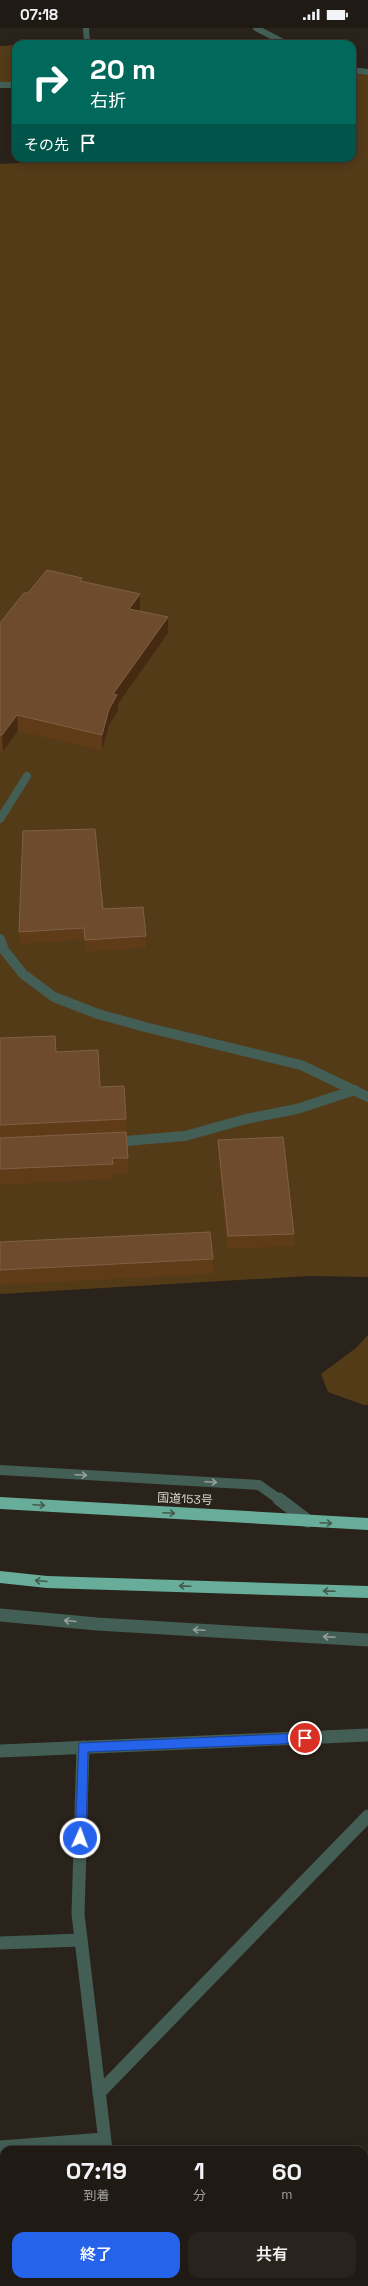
<!DOCTYPE html>
<html lang="ja">
<meta charset="utf-8">
<style>
:root{--surface:#201a14;--page:#28231d;--text:#f1f3f6;--muted:#a2a1a0;--line:#3d3834;--accent:#2563eb}
body{margin:0;font-family:"Space Grotesk","Noto Sans JP",sans-serif;background:var(--page);color:var(--text);height:100vh;display:flex;flex-direction:column;font-size:15px;white-space:nowrap}
*{box-sizing:border-box;margin:0}
p{font-size:13px;color:var(--muted)}
.icon{flex:none;width:22px;height:22px;fill:none;stroke:currentColor;stroke-width:2;stroke-linecap:round;stroke-linejoin:round}
.map{position:relative;flex:1;overflow:hidden}
.drawer{position:absolute;left:0px;top:2118px;width:368px;height:140px;display:flex;flex-direction:column;background:var(--surface);border-radius:12px 12px 0 0;box-shadow:0 2px 10px #0003,0 0 0 1px var(--line)}
.drawer>*{flex:none}
.hud{position:absolute;left:12px;top:12px;width:344px;height:122px;border-radius:12px;box-shadow:0 2px 10px #0003,0 0 0 1px var(--line);background:#00695c;color:#fff;overflow:hidden}
.pin{position:absolute;display:grid;place-items:center;width:34px;height:34px;color:#fff;margin:-17px;border:2px solid #fff;border-radius:50%;box-shadow:0 1px 4px #0007}
.me{position:absolute;width:44px;margin:-22px;rotate:2deg;stroke-linejoin:round;filter:drop-shadow(0 0 3px #0008)}
.turn{display:flex;align-items:center;gap:14px;height:84px;padding:0 12px;font-size:18px}
.turn .icon{width:52px;height:52px;stroke-width:2.5}
.turn b{display:block;font-size:28px;line-height:34px}
.then{display:flex;align-items:center;height:38px;padding:0 12px;background:#0003;gap:8px;font-size:15px}
.eta{display:flex;justify-content:space-evenly;align-items:center;height:68px;text-align:center}
.eta b{font-size:24px;font-weight:600;line-height:28px}
.button{display:flex;gap:8px;margin-top:auto;padding:8px 12px}
.button a{flex:1;height:46px;border-radius:12px;background:var(--accent);color:#fff;font-size:16px;font-weight:600;line-height:46px;text-align:center}
.button a+a{background:var(--page);color:var(--text)}
.status{display:flex;justify-content:space-between;align-items:center;height:28px;padding:0 20px;background:var(--surface);direction:ltr}
.status svg{height:11px;fill:currentColor}
.map>svg:first-child{display:block}
</style>
<div class="status"><b>07:18</b><svg viewBox="0 0 49 12"><path d="M0 12V9h3v3zM5 12V6h3v6zM10 12V3h3v9zM15 12V0h3v12zM26 1h20v11H26zM47 4h2v5h-2z"/></svg></div>
<div class="map">
<svg width="368" height="2258" viewBox="0 0 368 2258">
<rect width="100%" height="100%" fill="#2a231b"/>
<g fill="#533b18">
<path d="M16 17V56H0V18Z"/>
<path d="M352 44 368 47V1249L309 1248 0 1266V136L36 134 44 130H352Z"/>
<path d="M368 1307V1377H364L328 1364 321 1346 356 1320Z"/>
</g>
<g fill="none" stroke-linecap="round" stroke-linejoin="round">
<g stroke="#435e55" stroke-width="6">
<path d="M86 0 87 16"/>
<path d="M256 0 287 16"/>
<path d="M352 42 368 44"/>
<path d="M0 57H16"/>
</g>
<path stroke="#435e55" stroke-width="8" d="M0 791 27 748"/>
<g stroke="#435e55" stroke-width="10">
<path d="M0 911 4 922 23 946 54 969 98 986 145 999 301 1037 368 1069"/>
<path d="M114 1114 185 1108 246 1091 297 1081 355 1062"/>
<path d="M0 1442 259 1457 280 1472"/>
</g>
<g stroke="#435e55" stroke-width="13">
<path d="M279 1471 308 1493"/>
<path d="M0 1587 97 1596 368 1612"/>
<path d="M83 1719 78 1886 106 2122"/>
<path d="M0 1723 368 1707"/>
<path d="M0 1915 81 1912"/>
<path d="M99 2065 368 1788"/>
<path d="M0 2119 104 2111"/>
<path d="M364 2138 368 2134"/>
<path d="M126 2254 127 2258"/>
<path d="M227 2258 239 2254"/>
</g>
<g fill="#68ad99" fill-rule="evenodd">
<path d="M0 1469 368 1490V1502L0 1481Z"/>
<path d="M0 1543 47 1548 368 1558V1570L47 1560 0 1555Z"/>
</g>
</g>
<g fill="#603b18">
<path d="M28 565 140 581 139 583 168 589V605L118 676V683L109 697 102 723 18 703 3 723H0V595Z"/>
<path d="M103 881 146 908V920L86 924 85 912 20 916 19 904Z"/>
<path d="M0 1010 56 1024 100 1059 126 1091 128 1145 113 1146V1151L0 1157Z"/>
<path d="M218 1112 294 1206V1218L227 1221 218 1124Z"/>
<path d="M0 1214 213 1231V1246L0 1257Z"/>
</g>
<g fill="#452a11">
<path d="M140 566V581L129 597V581Z"/>
<path d="M168 589V605L118 676V683L109 697 102 723V707L109 681 113 666Z"/>
<path d="M17 687 18 703 3 723 2 707Z"/>
</g>
<g fill="#6d4b2c" stroke="#7e6146">
<path d="M47 542 82 550 80 553 140 566 129 581 168 589 113 666 117 667 109 681 102 707 17 687 2 707H0V595L24 565H28Z"/>
<path d="M95 801 103 881 143 879 146 908 85 912 84 900 19 904 23 803Z"/>
<path d="M55 1008 56 1024 98 1022 100 1059 124 1058 126 1091 0 1097V1010Z"/>
<path d="M126 1104 128 1130H112L113 1136 0 1141V1110Z"/>
<path d="M283 1109 294 1206 228 1208 218 1112Z"/>
<path d="M210 1204 213 1231 0 1242V1214Z"/>
</g>
<defs><path id="oneway-shaft" d="M-6 0H5M1.5-3L5.5 0L1.5 3" fill="none" stroke-width="1.6" stroke-linecap="round" stroke-linejoin="round"/></defs>
<g stroke="#96a099">
<use href="#oneway-shaft" transform="translate(81 1447) rotate(3)"/>
<use href="#oneway-shaft" transform="translate(211 1454) rotate(3)"/>
<use href="#oneway-shaft" transform="translate(70 1593) rotate(-175)"/>
<use href="#oneway-shaft" transform="translate(199 1602) rotate(-177)"/>
<use href="#oneway-shaft" transform="translate(329 1609) rotate(-177)"/>
</g>
<g stroke="#435a4d">
<use href="#oneway-shaft" transform="translate(39 1477) rotate(3)"/>
<use href="#oneway-shaft" transform="translate(169 1485) rotate(3)"/>
<use href="#oneway-shaft" transform="translate(326 1495) rotate(3)"/>
<use href="#oneway-shaft" transform="translate(41 1553) rotate(-175)"/>
<use href="#oneway-shaft" transform="translate(185 1558) rotate(-178)"/>
<use href="#oneway-shaft" transform="translate(329 1563) rotate(-178)"/>
</g>
<path fill="#2563eb" stroke="#184099" d="M305 1705 310 1710 305 1715 88 1724 86 1810 85 1814 80 1815 76 1814 75 1810 79 1715Z"/>
<g text-anchor="middle" stroke-width="3.5" stroke-linejoin="round" paint-order="stroke">
<g font-size="12" fill="#dad6d1" stroke="#2a231b">
<text transform="translate(185 1471) rotate(3)" y="4">国道153号</text>
</g>
</g>
</svg>
<div class="pin" style="left:305px;top:1710px;background:#d93025"><svg class="icon" aria-label="arrive" viewBox="0 0 24 24"><path d="M6 21V4h12l-3 4 3 4H6"/></svg></div>
<svg class="me" style="left:80px;top:1810px" viewBox="-20 -20 40 40"><circle r="17" fill="#2563eb" stroke="#fff" stroke-width="3"/><path d="M0-11L8 9 0 5-8 9z" fill="#fff"/></svg>
<div class="hud">
<div class="turn"><svg class="icon" aria-label="right" viewBox="0 0 24 24"><path d="M7 20v-9h11M14 6l5 5-5 5"/></svg><div><b>20 m</b>右折</div></div>
<div class="then">その先<svg class="icon" aria-label="arrive" viewBox="0 0 24 24"><path d="M6 21V4h12l-3 4 3 4H6"/></svg></div>
</div>
<section class="drawer">
<div class="eta">
<div><b>07:19</b><p>到着</p></div>
<div><b>1</b><p>分</p></div>
<div><b>60</b><p>m</p></div>
</div>
<div class="button"><a>終了</a><a>共有</a></div>
</section>
</div>
